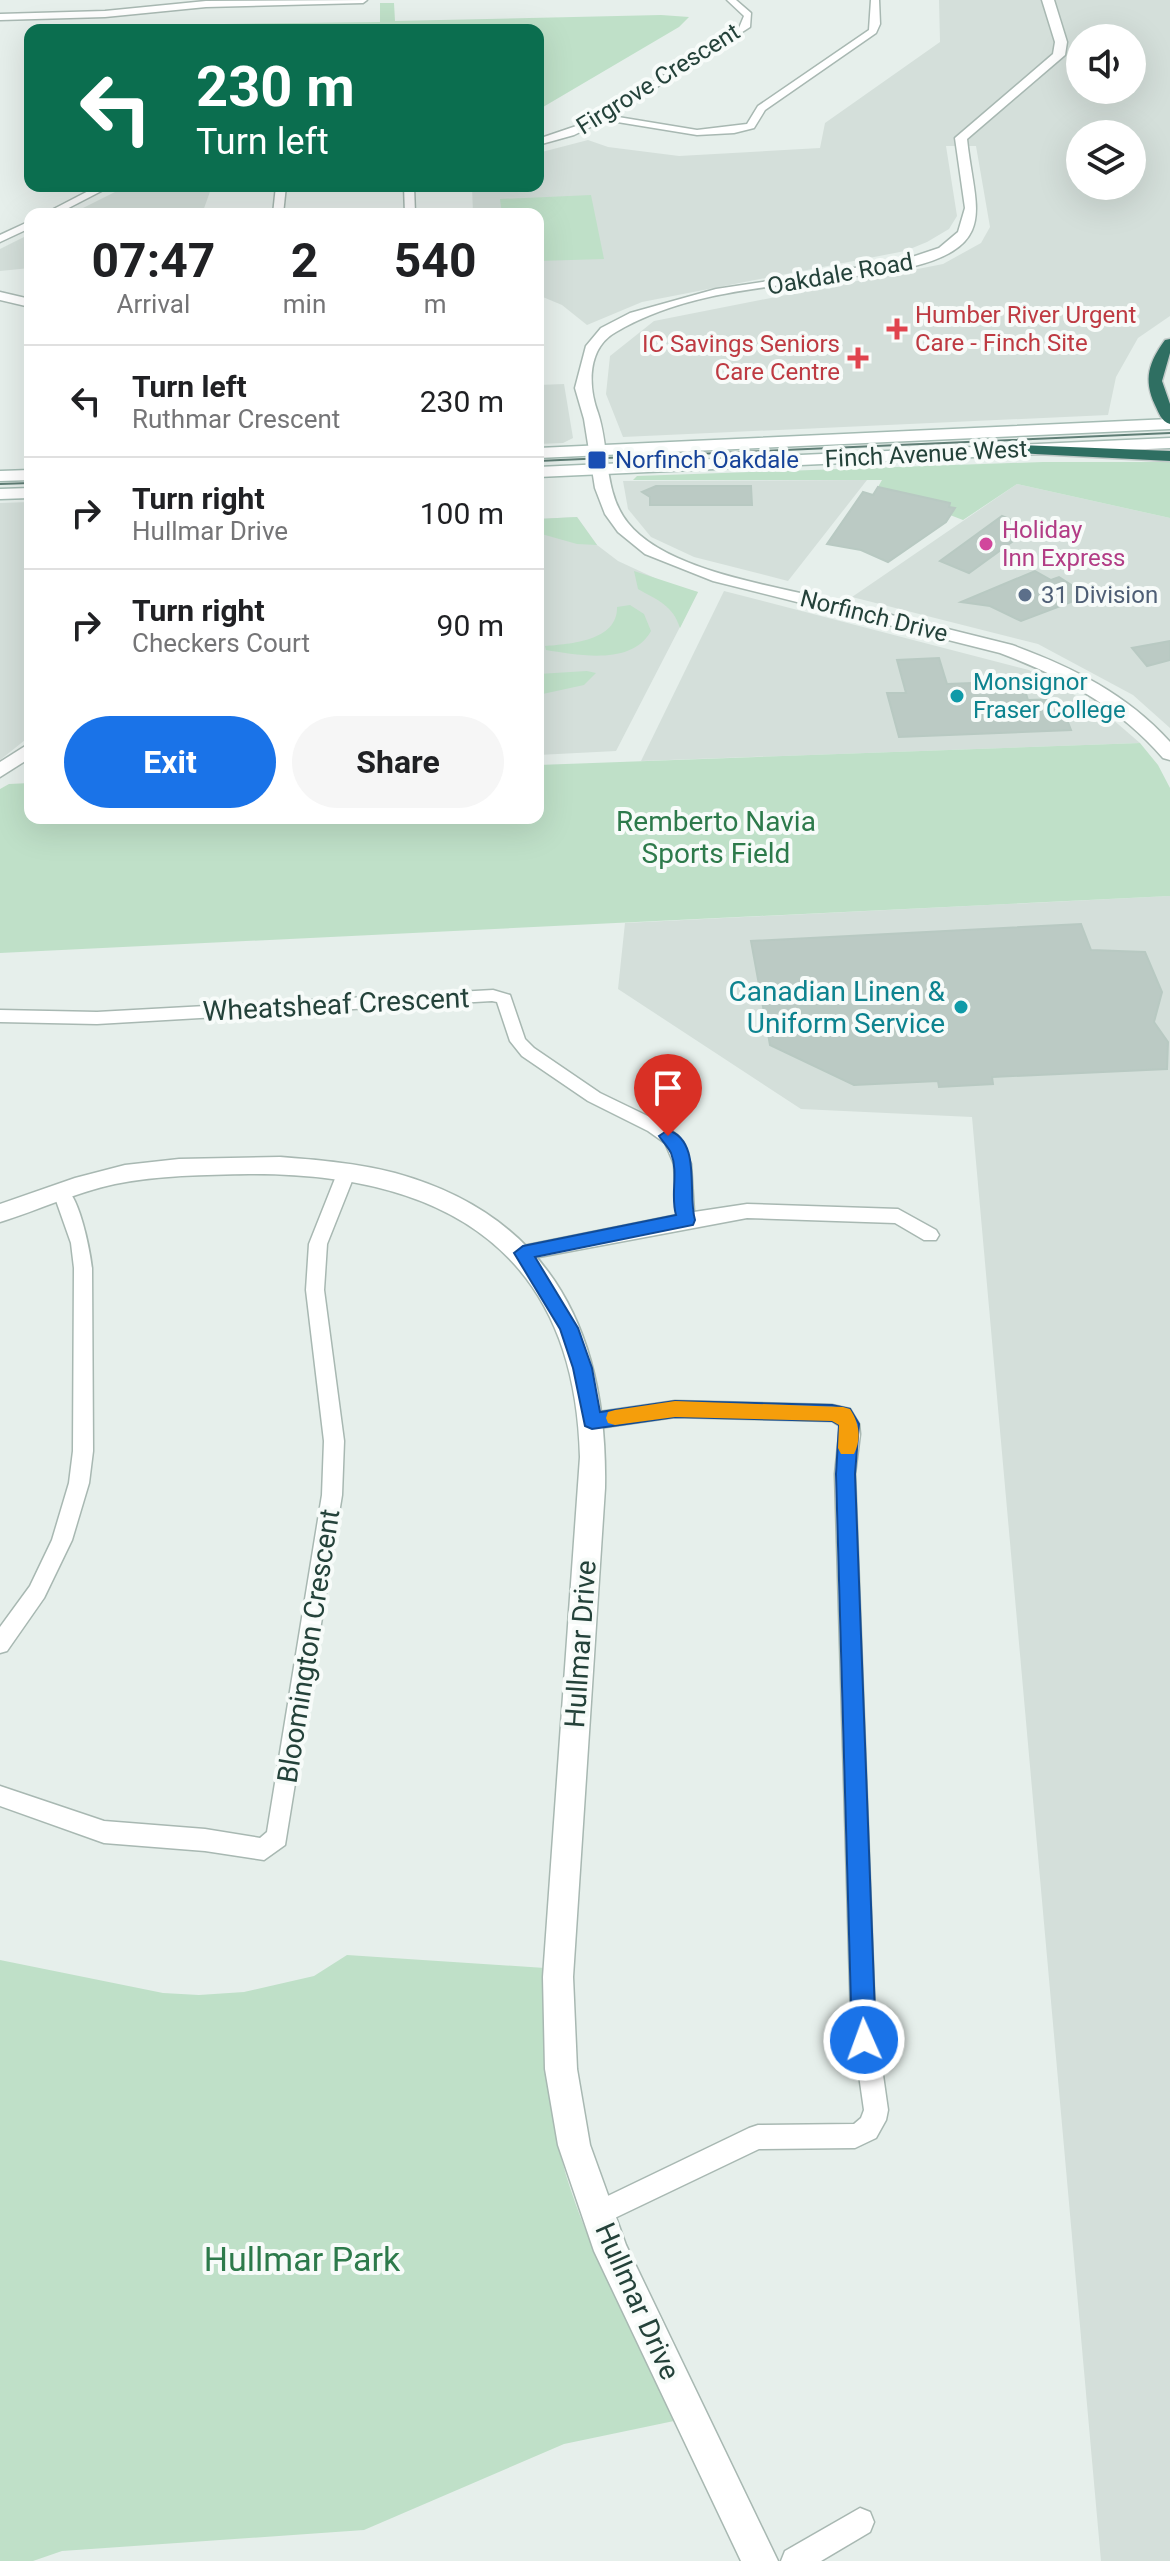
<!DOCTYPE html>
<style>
:root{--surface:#fff;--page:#f6f6f6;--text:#202124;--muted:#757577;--line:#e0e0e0;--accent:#1a73e8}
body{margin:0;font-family:Roboto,sans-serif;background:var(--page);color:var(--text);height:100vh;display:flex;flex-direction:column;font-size:30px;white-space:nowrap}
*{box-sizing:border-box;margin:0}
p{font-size:26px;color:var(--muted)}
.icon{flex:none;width:44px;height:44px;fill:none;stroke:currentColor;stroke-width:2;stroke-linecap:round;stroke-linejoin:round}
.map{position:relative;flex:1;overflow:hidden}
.sheet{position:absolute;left:24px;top:208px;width:520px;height:616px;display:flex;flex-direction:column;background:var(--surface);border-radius:16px;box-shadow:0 8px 32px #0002}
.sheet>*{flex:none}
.banner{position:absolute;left:24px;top:24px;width:520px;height:168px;border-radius:16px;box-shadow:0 8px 32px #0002;background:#0b6e4f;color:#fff;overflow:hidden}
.fabs{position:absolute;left:1066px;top:24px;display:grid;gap:16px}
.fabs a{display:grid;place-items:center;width:80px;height:80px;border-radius:50%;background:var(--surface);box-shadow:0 8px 32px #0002;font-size:40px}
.pin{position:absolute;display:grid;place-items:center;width:68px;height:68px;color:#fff;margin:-82px -34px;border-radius:50% 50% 50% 0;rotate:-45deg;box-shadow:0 0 8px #0007}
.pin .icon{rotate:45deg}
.me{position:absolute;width:88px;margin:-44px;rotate:358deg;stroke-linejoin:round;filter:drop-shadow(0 0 6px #0008)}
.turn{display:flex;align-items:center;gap:28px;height:168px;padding:0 40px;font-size:36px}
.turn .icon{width:104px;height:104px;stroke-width:2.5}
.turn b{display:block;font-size:56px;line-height:68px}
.eta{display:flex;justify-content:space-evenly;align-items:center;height:136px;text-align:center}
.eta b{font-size:48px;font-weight:700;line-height:56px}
.action{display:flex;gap:16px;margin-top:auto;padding:16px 40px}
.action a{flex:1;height:92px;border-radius:48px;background:var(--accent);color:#fff;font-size:32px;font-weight:700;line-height:92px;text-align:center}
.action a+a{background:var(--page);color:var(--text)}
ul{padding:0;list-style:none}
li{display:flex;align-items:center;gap:24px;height:112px;padding:0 40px;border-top:2px solid var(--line)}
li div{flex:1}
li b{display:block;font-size:30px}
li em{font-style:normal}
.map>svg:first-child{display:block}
</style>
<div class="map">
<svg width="1170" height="2561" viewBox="0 0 1170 2561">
<rect width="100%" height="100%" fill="#e6efeb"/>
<g fill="#d4dfda" fill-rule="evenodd">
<path d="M939 0H1170V316L1138 338 1116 377 1108 415 623 437 606 394 610 356 654 321 943 264 981 243 990 227 976 146H946L957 216 949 229 927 242 905 251 642 302 587 325 562 305 538 295V214H473L472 186H538V153L588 140 608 147 679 156 820 148 825 123 940 42ZM1080 38H1132V90H1080ZM1080 134H1132V186H1080Z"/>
<path d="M127 186H212L202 214H71Z"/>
<path d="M30 234V268L0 271V249Z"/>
<path d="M564 384 573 438 563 443 538 444V385Z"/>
<path d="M867 480 788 581 694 557 651 537 628 509 623 481Z"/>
<path d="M1017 484 1170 518V728L1133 695 1038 644 852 597Z"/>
<path d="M30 502V736L0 760V503Z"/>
<path d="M577 517 597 545 618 561 670 585 698 592 616 751 538 755V519Z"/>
<path d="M724 591 1029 670 1065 689 1111 718 1140 743 641 761Z"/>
<path d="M1170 896V2561H1101L972 1117 801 1109 618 989 625 923Z"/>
</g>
<g fill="#bfe0c8">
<path d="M380 3H394L395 21 661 15 689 17 679 27 538 110V30H222L223 24 380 22Z"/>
<path d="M591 195 604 259 538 261V214H502L500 199Z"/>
<path d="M1043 462H1170V518L1017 484 963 520 950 515 954 508 949 507 950 503 878 487 882 480H633L637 476Z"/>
<path d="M577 517 597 545 577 544 538 533V519Z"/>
<path d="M634 571 698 592 680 628C673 605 657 600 638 589Z"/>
<path d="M630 605 644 614 651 631C632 666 578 655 546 650L545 646C570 644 618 641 617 607Z"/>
<path d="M587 671 596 673 584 685 538 695V674Z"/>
<path d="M1140 743 1158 765 1170 788V896L0 953V789L9 784 30 783V818H538V765Z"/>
<path d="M347 1955 545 1968C543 2038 546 2107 566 2175 592 2260 638 2339 674 2421L564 2444 364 2530 62 2551 33 2561H0V1960L163 1993 199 1995 244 1992 314 1976Z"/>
</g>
<g fill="#bbcac4" stroke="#b8c9c2" stroke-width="2">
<path d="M656 486H751L752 505H650V497L642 492Z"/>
<path d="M878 487 950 503 949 507 955 508 946 522 888 562 861 550 827 544 863 492 873 495Z"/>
<path d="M1002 516 1031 528 969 573 940 561Z"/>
<path d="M1035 571 1051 580 1059 577 1079 590 1070 593 1079 599 1021 621 990 606 961 602Z"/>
<path d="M1170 641V660L1147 666 1132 648Z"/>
<path d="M939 658 947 684 1022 681 1028 700 1059 699 1071 730 899 737 887 693H906L897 660Z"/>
<path d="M1081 924 1091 950 1145 952 1162 992 1154 1022 1168 1042 1167 1069 992 1077 993 1084 939 1087 938 1081 854 1085 770 1045 751 941Z"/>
</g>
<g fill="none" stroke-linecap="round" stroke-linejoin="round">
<g stroke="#a8b8b2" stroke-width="3">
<g id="minor">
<path d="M367 0 363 3 206 7 105 17 0 20V14L105 11 206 1Z"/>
<path d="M727 0H736L751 13 750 27 612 116 697 130 747 124 758 106 869 30 871 0H879L880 24 876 33 765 110 754 128 734 133 697 135 605 120 574 135 538 145V139L591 121 739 28 744 16Z"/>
<path d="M98 186H111L57 214H44Z"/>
<path d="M276 186H286L283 214H273Z"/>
<path d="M404 186H414L415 214H405Z"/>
<path d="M30 221V228L0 242V235Z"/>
<path d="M493 990 510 995 525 1039 534 1048 600 1093 660 1122 677 1135 691 1164 694 1212 747 1204 898 1209 936 1230 939 1235 936 1240H924L895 1223 747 1218 523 1260 517 1258 514 1253 517 1248 523 1246 677 1215 674 1164 665 1143 648 1131 588 1101 522 1056 510 1041 497 1002 492 1001 97 1024 0 1022V1010L97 1012Z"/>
<path d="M347 1165 356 1171 327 1244 324 1290 344 1441 342 1495 285 1845 264 1860 205 1851 104 1843 0 1806V1786L104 1821 205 1829 260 1838 267 1832 322 1495 324 1441 306 1290 309 1244 338 1171Z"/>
<path d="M62 1186C79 1191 90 1251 92 1268L93 1451 89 1483 72 1540 44 1598 7 1651 0 1653V1627L30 1586 52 1540 69 1483 73 1451 74 1268 71 1243 53 1192Z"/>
<path d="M675 1401 832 1405 850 1409 859 1424 860 1434 855 1474 875 2019 888 2110 886 2120 876 2138 855 2148 759 2149 598 2226 589 2223 586 2214 589 2205 749 2128 758 2125 854 2124 861 2118 864 2110 851 2019 835 1474 840 1426 832 1421 675 1417 592 1429 585 1427 582 1421 585 1415 592 1413Z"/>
<path d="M860 2508 870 2512 874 2522 870 2532 821 2561H781L785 2551Z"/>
</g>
</g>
<g stroke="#a8b8b2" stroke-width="3">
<g id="tertiary">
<path d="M1042 0H1054L1067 42 1065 55 967 139C974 207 1000 245 911 267 815 287 703 281 616 332 587 348 588 386 598 413 610 449 603 492 628 523 667 572 777 586 835 601 894 616 953 630 1012 645 1072 667 1127 694 1170 742V760L1163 758C1118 706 1063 677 1000 653L713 581 645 554 618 532 605 514 595 488 584 419 575 388 586 346 601 328 630 313 716 289 900 261 939 248 958 232 965 208 955 138 1053 54 1055 42Z"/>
<path d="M0 292 30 299V307L0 300Z"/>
<path d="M30 743V758L0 777V762Z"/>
<path d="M280 1157C318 1160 357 1163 395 1173 551 1216 608 1334 605 1488L573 1977 577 2069 590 2145 626 2245 778 2561H741L594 2251 558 2145 545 2069 543 1977 580 1457C575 1249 443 1173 249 1174 205 1175 159 1175 115 1184 76 1192 39 1210 0 1222V1204L75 1178 125 1165 179 1159Z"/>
</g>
</g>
<g stroke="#a4bbb3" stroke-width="3">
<g id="secondary">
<path d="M1170 419V429L538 458V448Z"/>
<path d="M1170 438V448L538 477V467Z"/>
<path d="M30 470V480L0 481V471Z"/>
<path d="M30 488V498L0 499V489Z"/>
</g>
</g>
<g stroke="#c2cac8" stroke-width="3">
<g id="motorway">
<path d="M1170 339V353L1162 381 1170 404V424C1161 421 1159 413 1155 405 1143 379 1149 362 1165 340Z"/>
<path d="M1020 445 1170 451V461L1014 453 1012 450Z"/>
</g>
</g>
<use href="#minor" fill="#fff" fill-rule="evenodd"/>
<use href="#tertiary" fill="#fff" fill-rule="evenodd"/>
<use href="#secondary" fill="#fff" fill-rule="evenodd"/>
<use href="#motorway" fill="#2f6f62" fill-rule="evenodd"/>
<g stroke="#5f7d75" stroke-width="2">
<path d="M538 461 1170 433"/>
<path d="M0 484 30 483"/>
</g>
</g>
<path fill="#1a73e8" stroke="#114b97" stroke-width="2" d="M668 1130C702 1141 687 1193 695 1220L693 1225 535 1257 578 1328 592 1368 600 1412 675 1401 832 1405 850 1409 859 1424 855 1474 876 2040 873 2049 864 2052 856 2049 852 2040 836 1474 839 1425 832 1421 675 1417 592 1429 585 1426 573 1368 560 1329 514 1253 523 1246 676 1215C670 1195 679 1173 671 1153 668 1147 663 1142 659 1136Z"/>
<path fill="#f59e0b" d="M675 1401 843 1407 850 1409C859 1423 862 1438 854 1454H841L838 1448 839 1425 832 1421 675 1417 615 1425 608 1423 606 1418 608 1412 615 1410Z"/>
<g fill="#e0444e" stroke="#f7fbf9" stroke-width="3">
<path d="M893 317h8v8h8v8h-8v8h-8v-8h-8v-8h8z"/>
<path d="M854 346h8v8h8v8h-8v8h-8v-8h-8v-8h8z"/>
</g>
<rect fill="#1a4fb4" stroke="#f7fbf9" stroke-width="3" x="587" y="450" width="20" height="20" rx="4"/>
<circle fill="#d1479c" stroke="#f7fbf9" stroke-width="3" cx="986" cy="544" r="8"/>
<circle fill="#5c6f8a" stroke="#f7fbf9" stroke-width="3" cx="1025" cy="595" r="8"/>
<g fill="#0f9aa8" stroke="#f7fbf9" stroke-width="3">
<circle cx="957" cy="696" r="8"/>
<circle cx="961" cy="1007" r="8"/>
</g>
<g text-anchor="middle" stroke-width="8" stroke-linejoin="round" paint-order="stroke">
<g font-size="24" fill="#24423a" stroke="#f7fbf9">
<text transform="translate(658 79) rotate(-32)" y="8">Firgrove Crescent</text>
<text transform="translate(840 274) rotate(-10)" y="8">Oakdale Road</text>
<text transform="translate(926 454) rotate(-3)" y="8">Finch Avenue West</text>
<text transform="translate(874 616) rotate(14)" y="8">Norfinch Drive</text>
</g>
<g font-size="24" fill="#be3a42" stroke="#f7fbf9" text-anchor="start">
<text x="915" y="323">Humber River Urgent<tspan x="915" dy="28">Care - Finch Site</tspan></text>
<text x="840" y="352" text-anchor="end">IC Savings Seniors<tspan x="840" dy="28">Care Centre</tspan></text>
</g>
<g font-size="24" fill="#164399" stroke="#f7fbf9" text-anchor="start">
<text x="615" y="468">Norfinch Oakdale</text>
</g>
<g font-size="24" fill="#b23c85" stroke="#f7fbf9" text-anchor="start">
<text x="1002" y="538">Holiday<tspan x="1002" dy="28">Inn Express</tspan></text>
</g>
<g font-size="24" fill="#4e5e75" stroke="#f7fbf9" text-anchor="start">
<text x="1041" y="603">31 Division</text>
</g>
<g font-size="24" fill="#0d838f" stroke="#f7fbf9" text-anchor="start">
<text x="973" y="690">Monsignor<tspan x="973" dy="28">Fraser College</tspan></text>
</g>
<g font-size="28" fill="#2d7a4b" stroke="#f7fbf9">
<text x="716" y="831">Remberto Navia<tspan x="716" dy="32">Sports Field</tspan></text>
</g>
<g font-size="28" fill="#0d838f" stroke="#f7fbf9" text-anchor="end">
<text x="945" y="1001">Canadian Linen &amp;<tspan x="945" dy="32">Uniform Service</tspan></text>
</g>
<g font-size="28" fill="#24423a" stroke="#f7fbf9">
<text transform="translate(336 1004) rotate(-3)" y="10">Wheatsheaf Crescent</text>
<text transform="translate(580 1644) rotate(-86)" y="10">Hullmar Drive</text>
<text transform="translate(308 1646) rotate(-81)" y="10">Bloomington Crescent</text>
<text transform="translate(638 2301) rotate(66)" y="10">Hullmar Drive</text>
</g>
<g font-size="34" fill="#2d7a4b" stroke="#f7fbf9">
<text x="302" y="2271">Hullmar Park</text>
</g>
</g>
</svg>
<div class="fabs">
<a><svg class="icon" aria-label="sound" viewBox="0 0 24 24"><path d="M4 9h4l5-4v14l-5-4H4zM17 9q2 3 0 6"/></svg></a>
<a><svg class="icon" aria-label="layers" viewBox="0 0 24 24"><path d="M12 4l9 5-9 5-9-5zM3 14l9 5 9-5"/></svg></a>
</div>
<div class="pin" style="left:668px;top:1136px;background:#d93025"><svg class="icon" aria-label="arrive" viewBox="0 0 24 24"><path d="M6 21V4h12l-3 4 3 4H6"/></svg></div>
<svg class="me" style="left:864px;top:2040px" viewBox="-20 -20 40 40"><circle r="17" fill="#1a73e8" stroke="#fff" stroke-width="3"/><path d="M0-11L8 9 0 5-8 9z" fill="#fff"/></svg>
<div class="banner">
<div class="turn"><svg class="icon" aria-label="left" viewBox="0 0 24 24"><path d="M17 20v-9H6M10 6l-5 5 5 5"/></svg><div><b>230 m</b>Turn left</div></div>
</div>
<section class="sheet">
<div class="eta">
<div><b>07:47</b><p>Arrival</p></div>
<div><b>2</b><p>min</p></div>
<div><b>540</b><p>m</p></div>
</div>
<ul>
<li><svg class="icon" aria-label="left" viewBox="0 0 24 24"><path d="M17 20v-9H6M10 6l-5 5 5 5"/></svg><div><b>Turn left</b><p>Ruthmar Crescent</p></div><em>230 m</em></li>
<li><svg class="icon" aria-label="right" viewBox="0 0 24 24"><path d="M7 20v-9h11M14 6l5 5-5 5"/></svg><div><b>Turn right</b><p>Hullmar Drive</p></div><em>100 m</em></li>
<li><svg class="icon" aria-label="right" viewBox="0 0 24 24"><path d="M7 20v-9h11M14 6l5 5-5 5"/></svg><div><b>Turn right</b><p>Checkers Court</p></div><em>90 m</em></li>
</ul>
<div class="action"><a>Exit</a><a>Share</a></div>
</section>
</div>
